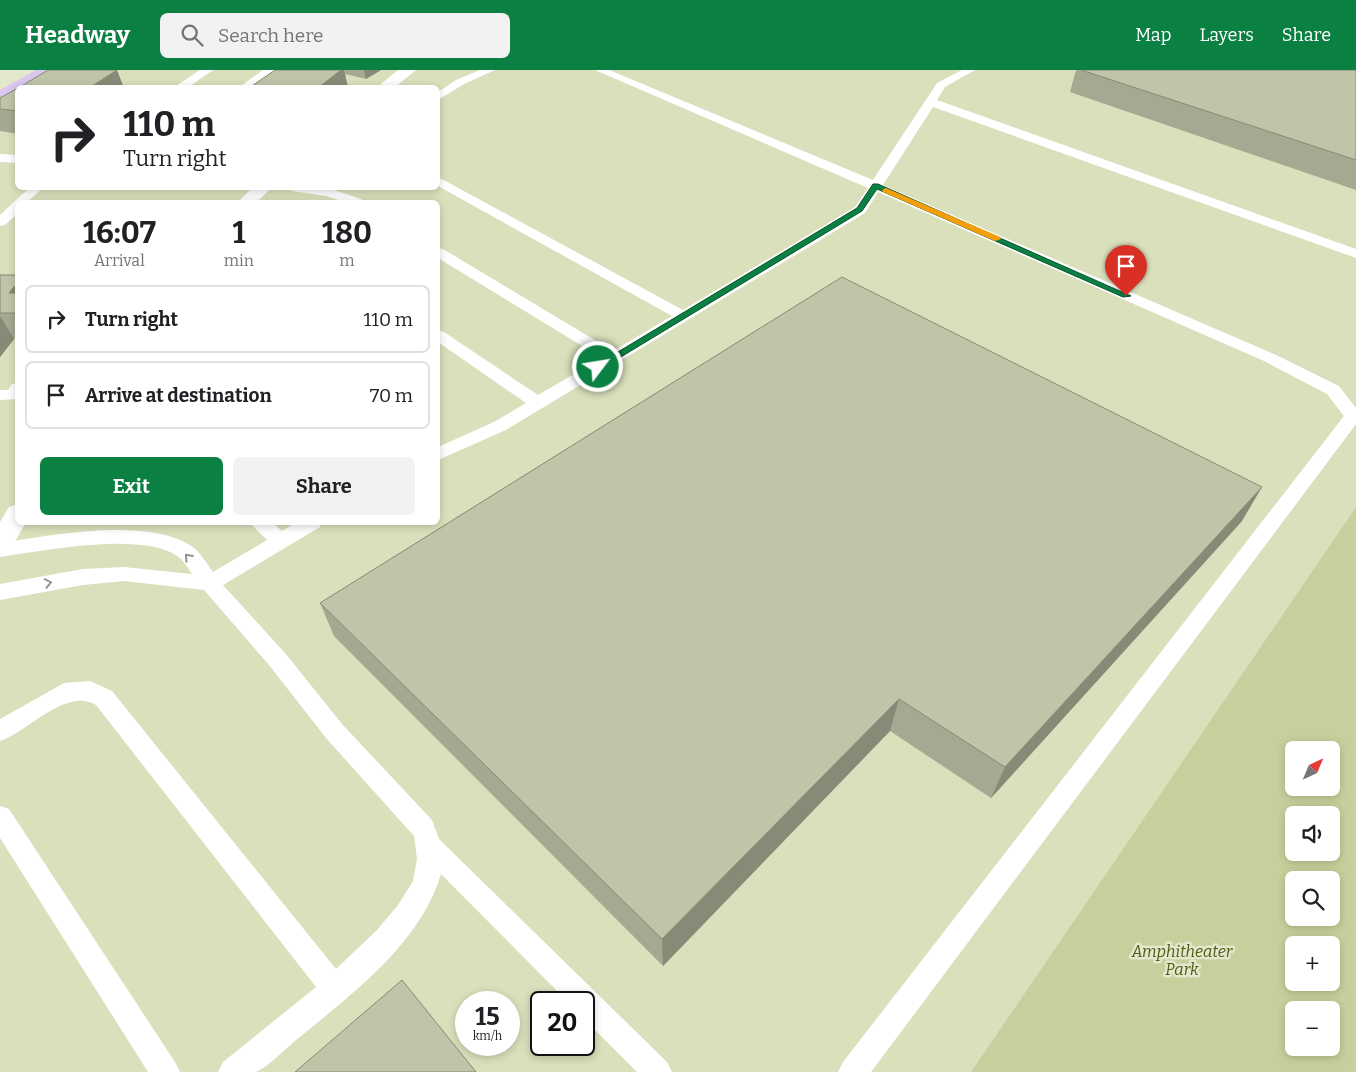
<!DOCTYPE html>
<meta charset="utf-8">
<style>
:root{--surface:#fff;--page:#f2f2f2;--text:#202124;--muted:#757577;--line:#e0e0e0;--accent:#0b8043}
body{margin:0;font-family:Bitter,serif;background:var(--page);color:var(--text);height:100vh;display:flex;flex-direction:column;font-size:19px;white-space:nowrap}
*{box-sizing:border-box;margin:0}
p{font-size:16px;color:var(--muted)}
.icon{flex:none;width:28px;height:28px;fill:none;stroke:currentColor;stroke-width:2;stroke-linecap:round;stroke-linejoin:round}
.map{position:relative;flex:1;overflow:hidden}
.drawer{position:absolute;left:15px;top:130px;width:425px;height:325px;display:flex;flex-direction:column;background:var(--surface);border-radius:8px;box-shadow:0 2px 8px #0003}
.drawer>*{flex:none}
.guide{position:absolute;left:15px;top:15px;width:425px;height:105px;border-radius:8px;box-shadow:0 2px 8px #0003;background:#fff;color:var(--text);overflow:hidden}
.needle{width:32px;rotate:44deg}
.fabs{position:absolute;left:1285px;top:671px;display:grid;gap:10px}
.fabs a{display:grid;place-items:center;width:55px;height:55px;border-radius:8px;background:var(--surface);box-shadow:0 2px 8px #0003;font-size:25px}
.speed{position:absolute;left:455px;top:921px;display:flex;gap:10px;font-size:25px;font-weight:700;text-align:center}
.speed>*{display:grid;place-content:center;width:65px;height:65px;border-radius:50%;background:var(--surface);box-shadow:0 2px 8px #0003;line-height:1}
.speed small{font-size:12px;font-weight:400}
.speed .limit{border:2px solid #111;border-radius:8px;background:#fff;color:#111}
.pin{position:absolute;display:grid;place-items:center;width:42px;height:42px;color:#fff;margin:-51px -21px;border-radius:50% 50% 50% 0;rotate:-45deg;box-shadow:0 0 5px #0007}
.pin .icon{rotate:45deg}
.me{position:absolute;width:55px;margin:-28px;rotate:59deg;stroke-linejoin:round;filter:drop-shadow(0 0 4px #0008)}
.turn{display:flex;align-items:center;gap:18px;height:105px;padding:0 25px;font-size:22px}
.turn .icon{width:65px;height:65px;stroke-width:2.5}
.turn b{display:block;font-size:35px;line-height:42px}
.eta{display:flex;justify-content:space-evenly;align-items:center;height:85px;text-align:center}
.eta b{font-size:30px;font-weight:700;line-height:35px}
.action{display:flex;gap:10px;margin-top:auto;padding:10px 25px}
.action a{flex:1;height:58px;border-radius:8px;background:var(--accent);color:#fff;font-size:20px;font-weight:700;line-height:58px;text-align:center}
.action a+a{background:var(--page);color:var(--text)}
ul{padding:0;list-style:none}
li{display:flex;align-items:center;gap:15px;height:68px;margin:0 10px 8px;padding:0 15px;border:2px solid var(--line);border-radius:8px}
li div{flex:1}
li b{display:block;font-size:19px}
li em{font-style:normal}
header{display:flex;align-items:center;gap:30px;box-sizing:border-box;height:70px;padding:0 25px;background:var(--accent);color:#fff}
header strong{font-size:24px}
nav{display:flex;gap:28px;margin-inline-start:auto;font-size:18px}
.search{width:350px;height:45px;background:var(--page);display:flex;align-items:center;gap:12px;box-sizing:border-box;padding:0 18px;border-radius:8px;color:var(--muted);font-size:19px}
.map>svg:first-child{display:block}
</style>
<header>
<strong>Headway</strong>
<div class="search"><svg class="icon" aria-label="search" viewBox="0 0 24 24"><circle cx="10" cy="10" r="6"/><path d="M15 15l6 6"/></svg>Search here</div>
<nav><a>Map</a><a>Layers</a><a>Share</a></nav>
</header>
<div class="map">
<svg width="1356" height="1002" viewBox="0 0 1356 1002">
<rect width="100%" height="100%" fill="#e2e8cb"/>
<path fill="#d9e0bb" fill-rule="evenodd" d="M71 0H1356V437L971 1002H0V42L17 31 18 118H438V18L41 17ZM18 132H438V452H18ZM466 932H509V975H466ZM541 932H584V975H541Z"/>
<path fill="#c7d09c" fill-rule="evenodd" d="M1356 437V1002H971ZM1294 680H1331V718H1294ZM1294 745H1331V782H1294ZM1294 810H1331V848H1294ZM1294 875H1331V912H1294ZM1294 940H1331V978H1294Z"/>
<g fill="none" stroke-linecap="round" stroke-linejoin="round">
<g fill="#fff" fill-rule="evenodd">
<path d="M200 0H213L187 18H173Z"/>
<path d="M263 0H276L251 18H238Z"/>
<path d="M480 0H495L464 14 438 30V22L456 10Z"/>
<path d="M595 0H609L873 110 937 13 962 0H975L945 17 937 30 1356 179V188L933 37 883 115 1276 285 1339 316 1356 338V354L871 1002H838L843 992 1344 346 1327 324 1264 291 878 122 865 143 506 360 438 390V377L494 352 526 333 438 272V260L444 262 538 325 602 288 438 188V178L443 179 613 281 672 246 438 116V107L683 240 855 137 868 118Z"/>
<path d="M0 84 18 85V93L0 92Z"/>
<path d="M29 118H43L27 132H18V143L5 155 0 156V145Z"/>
<path d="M289 118H328L361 129 363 132H345L326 126 291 121Z"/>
<path d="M18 313V329L0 330V320H8L12 314Z"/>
<path d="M249 452H271L282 461 297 452H322L320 457 223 515 285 583 342 654 432 750 439 769 667 992 672 1002H637L584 949V932H568L441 804C420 875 349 926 295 971 285 979 268 997 256 1002 247 1002 229 1002 218 1002L223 992 316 917 96 635C66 617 29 661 0 671V649L64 613 90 611 112 621 336 899 377 860 398 835 413 811 417 789 414 766 326 668 269 595 204 520 124 511 83 515 0 530V514L83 499 124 497 192 504C188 498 184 491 177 486 142 461 42 481 0 487V473C52 465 144 447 190 475 200 481 206 493 213 502L267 470Z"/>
<path d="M0 736 9 739 175 992 180 1002H148L0 768Z"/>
</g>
<g fill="#fff" fill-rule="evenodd">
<path d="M398 0H416L394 18H376Z"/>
<path d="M252 118H271L257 132H238Z"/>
<path d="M18 434V452H26L9 482 0 485V452L9 437Z"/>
</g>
<path fill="#dac6ee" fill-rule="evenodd" d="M36 0H55L27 18H18V23L0 31V20Z"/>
</g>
<g fill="#a5a991">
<path d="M275 0H381L366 9 345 4 348 18H249Z"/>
<path d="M1076 0H1356V120L1070 22Z"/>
<path d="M18 18V64L0 61V28Z"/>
<path d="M0 205H18V269H14L0 287Z"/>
<path d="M1242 451 991 728 890 661 663 896 334 566 320 533Z"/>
</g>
<g fill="#868a76">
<path d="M117 0 124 18H89Z"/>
<path d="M341 0H344L348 18H318Z"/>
<path d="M364 0H381L366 9Z"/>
<path d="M18 212V238L9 223Z"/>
<path d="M0 246 14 269 0 287Z"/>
<path d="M1262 417 1242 451 991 728 1005 697Z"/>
<path d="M899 629 890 661 663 896 662 869Z"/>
</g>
<g fill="#c0c5a9" stroke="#868a76">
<path d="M48 0H117L89 18H18Z"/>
<path d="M275 0H341L318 18H249Z"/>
<path d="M1081 0H1356V90Z"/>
<path d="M18 18V41L0 39V28Z"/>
<path d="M0 205H18V212L9 223H18V243H0Z"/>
<path d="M842 207 1262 417 1005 697 899 629 662 869 320 533Z"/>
<path d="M402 910 476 1002H295Z"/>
</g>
<defs><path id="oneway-chevron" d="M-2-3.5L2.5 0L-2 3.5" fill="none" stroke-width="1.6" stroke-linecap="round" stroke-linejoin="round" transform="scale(1.25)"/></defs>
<g stroke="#949591">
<use href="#oneway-chevron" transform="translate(188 487) rotate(-132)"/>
<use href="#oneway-chevron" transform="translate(48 513) rotate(-11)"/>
</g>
<path fill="#0b8043" stroke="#07532c" d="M873 114H878L1131 226 1123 227 877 119 862 141 601 299 593 297 857 138Z"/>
<path fill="#f59e0b" d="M886 118 1000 167 1001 169 995 171 883 122 882 120Z"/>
<g text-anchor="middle" stroke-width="5" stroke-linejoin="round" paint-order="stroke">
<g font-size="16" font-style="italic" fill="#525a15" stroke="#e2e8cb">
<text x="1182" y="887">Amphitheater<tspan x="1182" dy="18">Park</tspan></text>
</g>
</g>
</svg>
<div class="fabs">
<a><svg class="needle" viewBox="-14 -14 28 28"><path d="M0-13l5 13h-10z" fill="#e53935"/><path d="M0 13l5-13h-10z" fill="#757577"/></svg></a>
<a><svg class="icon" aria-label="sound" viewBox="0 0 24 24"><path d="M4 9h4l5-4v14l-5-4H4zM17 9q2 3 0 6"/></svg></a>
<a><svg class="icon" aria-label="search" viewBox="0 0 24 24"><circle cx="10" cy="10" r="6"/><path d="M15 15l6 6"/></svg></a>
<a>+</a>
<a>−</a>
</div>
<div class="speed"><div>15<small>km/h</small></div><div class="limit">20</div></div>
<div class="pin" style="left:1126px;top:226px;background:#d93025"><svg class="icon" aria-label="arrive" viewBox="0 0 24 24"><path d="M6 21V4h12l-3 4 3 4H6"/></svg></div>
<svg class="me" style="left:598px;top:297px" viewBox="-20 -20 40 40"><circle r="17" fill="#0b8043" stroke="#fff" stroke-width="3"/><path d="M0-11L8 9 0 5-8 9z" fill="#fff"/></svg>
<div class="guide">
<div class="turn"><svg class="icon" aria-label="right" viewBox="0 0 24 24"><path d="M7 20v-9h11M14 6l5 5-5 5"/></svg><div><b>110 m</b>Turn right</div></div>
</div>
<section class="drawer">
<div class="eta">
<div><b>16:07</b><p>Arrival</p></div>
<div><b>1</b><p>min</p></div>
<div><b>180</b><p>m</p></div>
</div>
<ul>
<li><svg class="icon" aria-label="right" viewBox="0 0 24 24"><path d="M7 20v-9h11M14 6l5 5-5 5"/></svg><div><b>Turn right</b></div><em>110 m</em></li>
<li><svg class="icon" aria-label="arrive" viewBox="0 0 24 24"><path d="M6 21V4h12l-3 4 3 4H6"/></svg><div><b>Arrive at destination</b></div><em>70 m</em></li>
</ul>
<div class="action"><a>Exit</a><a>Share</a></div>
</section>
</div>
